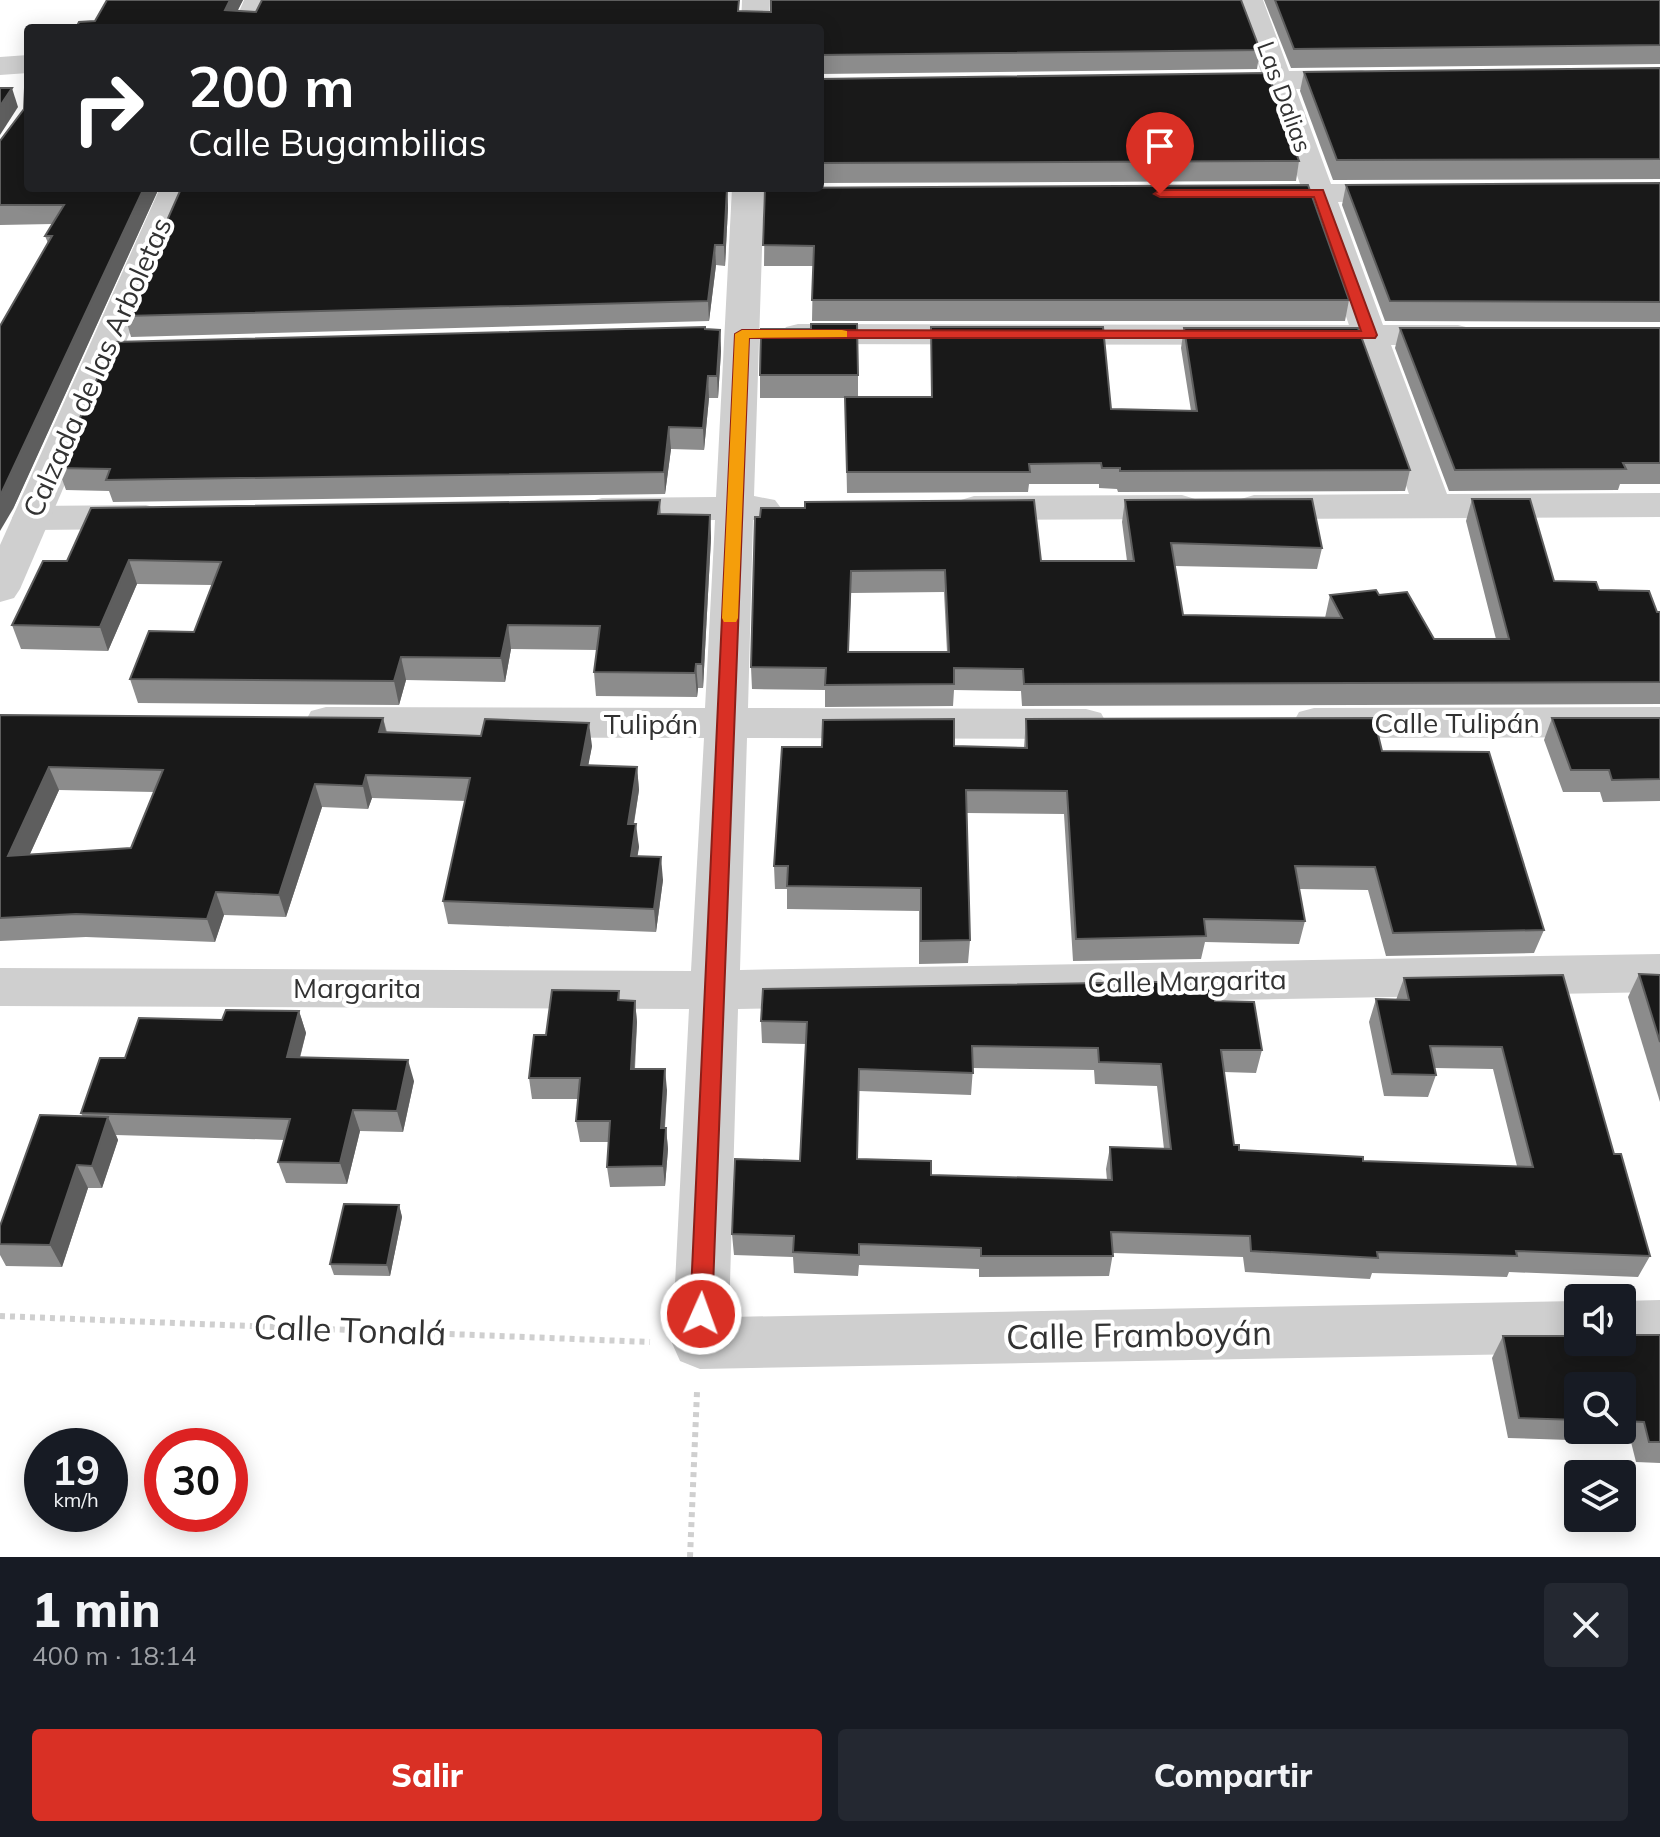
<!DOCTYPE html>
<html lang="es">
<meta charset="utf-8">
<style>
:root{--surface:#171b24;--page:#242831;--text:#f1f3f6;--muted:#9ea1a6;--accent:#d93025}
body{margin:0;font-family:Mulish,sans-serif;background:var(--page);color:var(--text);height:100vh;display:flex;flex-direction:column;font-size:30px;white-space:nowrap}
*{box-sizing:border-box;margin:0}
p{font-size:26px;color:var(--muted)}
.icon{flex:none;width:44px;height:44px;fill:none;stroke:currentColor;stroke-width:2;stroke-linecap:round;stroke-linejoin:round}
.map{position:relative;height:1557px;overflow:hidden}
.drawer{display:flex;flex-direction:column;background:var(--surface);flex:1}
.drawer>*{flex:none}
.guide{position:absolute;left:24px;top:24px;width:800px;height:168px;border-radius:8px;box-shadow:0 4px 20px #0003;background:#202124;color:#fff;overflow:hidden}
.controls{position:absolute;left:1564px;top:1284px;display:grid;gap:16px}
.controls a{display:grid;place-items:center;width:72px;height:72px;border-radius:8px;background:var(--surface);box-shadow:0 4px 20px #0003;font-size:40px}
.speed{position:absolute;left:24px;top:1428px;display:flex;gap:16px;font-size:40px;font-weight:700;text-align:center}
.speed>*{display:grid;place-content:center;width:104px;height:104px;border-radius:50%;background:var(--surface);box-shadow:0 4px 20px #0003;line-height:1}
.speed small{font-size:20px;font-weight:400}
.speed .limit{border:12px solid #d22;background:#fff;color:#111}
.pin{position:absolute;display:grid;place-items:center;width:68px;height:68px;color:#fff;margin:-82px -34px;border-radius:50% 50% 50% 0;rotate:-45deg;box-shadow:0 0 8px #0007}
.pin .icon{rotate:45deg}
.me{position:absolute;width:88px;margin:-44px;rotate:2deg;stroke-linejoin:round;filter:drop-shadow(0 0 6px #0008)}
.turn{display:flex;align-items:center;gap:28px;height:168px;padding:0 32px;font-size:36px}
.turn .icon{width:104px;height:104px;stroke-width:2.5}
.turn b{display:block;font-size:56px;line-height:68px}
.round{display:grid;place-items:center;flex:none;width:84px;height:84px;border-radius:8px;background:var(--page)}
.overview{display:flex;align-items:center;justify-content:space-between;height:136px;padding:0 32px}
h1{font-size:48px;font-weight:800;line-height:60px}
.cta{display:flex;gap:16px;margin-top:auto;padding:16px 32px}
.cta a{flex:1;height:92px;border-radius:8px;background:var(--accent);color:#fff;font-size:32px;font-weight:800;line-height:92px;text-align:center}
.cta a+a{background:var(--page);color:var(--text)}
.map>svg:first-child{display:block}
</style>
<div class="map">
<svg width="1660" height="1557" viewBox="0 0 1660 1557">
<rect width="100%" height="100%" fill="#fff"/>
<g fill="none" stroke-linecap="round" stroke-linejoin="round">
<g stroke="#cfcfcf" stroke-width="6" stroke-dasharray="5 5" stroke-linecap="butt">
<path d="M0 1316 650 1342"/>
<path d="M690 1557 697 1392"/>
</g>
<g fill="#cfcfcf" fill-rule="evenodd">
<path d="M742 0H770L769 28H741Z"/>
<path d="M1235 0H1263L1289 71 1362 70 1372 73 1376 79 1372 85 1362 88 1296 89 1331 184H1406L1417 186 1422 193 1417 200 1338 202 1383 325H1458L1470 328 1475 335 1470 342 1458 345H1391L1447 494 1660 493V517L1254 519 1241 515 1235 507 1241 499 1254 495 1409 494 1357 345 798 344 786 341 781 334 786 327 798 324 1349 325 1306 202 1239 200 1234 193 1239 186 1300 184 1267 89 1200 87 1196 81 1200 75 1261 72Z"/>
<path d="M28 55V73L0 75V57Z"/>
<path d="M732 188H764L754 496 775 500 781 508 775 516 753 520 748 708 1086 709 1101 713 1107 724 1101 735 1086 739 747 738 740 970 1660 954V992L738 1009 729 1317 1578 1301V1342H1599L1598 1345 1578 1353 700 1369 680 1361 672 1343 689 1009 0 1006V968L691 971 704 738 326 737 311 733 305 722 311 711 326 707 705 708 715 520 602 522 588 518 583 510 588 502 602 498 716 497Z"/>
<path d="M1182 495 1195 499 1201 507 1195 515 1182 519 974 520 961 516 955 508 961 500 974 496Z"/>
<path d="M146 505 160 509 165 517 160 525 146 529 31 530 17 527 12 518 17 509 31 506Z"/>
<path d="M1660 707V737L1314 738 1299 734 1293 723 1299 712 1314 708Z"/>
<path d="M1660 1300V1352L1622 1353 1602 1345 1601 1342H1622V1301Z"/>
</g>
<g fill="#cfcfcf" fill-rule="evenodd">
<path d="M244 0H272L260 28H232Z"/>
<path d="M160 188H192L20 589 14 598 0 602V545Z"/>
</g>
</g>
<g fill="#8c8c8c" fill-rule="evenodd">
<path d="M107 0H243L237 11 256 12 739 11 1260 50 1257 69 820 74V28L95 21Z"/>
<path d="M1264 0H1660V64L1291 68Z"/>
<path d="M1660 68V179L1333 180 1300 91 1304 72Z"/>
<path d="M820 79 1299 161 1296 181 820 183Z"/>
<path d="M0 141 28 188H159L13 509 48 243 45 236 52 224 0 225Z"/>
<path d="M1660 183V322L1385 321 1342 205 1346 185Z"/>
<path d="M727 188 728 208 725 266 716 265 709 321 131 337 125 316Z"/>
<path d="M765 188 1349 300 1345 321H812L813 266H764Z"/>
<path d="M931 327 1111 409 1191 411 1181 348 1184 328 1410 470 1405 491 1118 492 1117 489 1099 488V484H1029L1028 492 847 493 845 398H760V375H858V397H931Z"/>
<path d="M1400 328H1660V484H1620L1618 490 1449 491 1395 348Z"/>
<path d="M705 329 720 330 721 351 718 398H709L704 450 671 449 665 494 113 502 109 491 66 490 58 468Z"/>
<path d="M1472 499 1554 581 1599 590 1660 612V704L1022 706 1021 691 954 690 953 706 825 707V690L752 689 751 667 755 517 1041 561H1127L1122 522 1125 500 1322 548 1317 569 1175 566 1183 615 1325 618 1330 595H1379L1434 639H1496L1466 521ZM944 592 947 652H848L851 593Z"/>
<path d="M660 500 661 514 710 515 711 538 703 688H698L697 697 596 696 594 672 597 650 511 649 505 682 406 680 399 705 138 703 130 679 194 632 212 585 137 584 108 651 21 649 12 625 67 561Z"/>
<path d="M0 715 383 718 387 732 592 746 588 765 637 767 639 790 634 824 639 847 637 856 663 880 656 932 448 924 443 901 466 801 372 798 368 809 322 807 286 917 224 915 215 942 86 937 0 941ZM59 790 154 792 131 848 30 854Z"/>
<path d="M1552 718H1660V801L1603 802 1600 792H1563L1544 740Z"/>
<path d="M1026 719 1382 751 1544 930 1534 953 1386 956 1368 890 1299 889 1305 921 1299 944 1205 942 1201 959 1073 961 1064 814 967 813 970 940 968 963 919 964V911L787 909V889H775L774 866 822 747 1024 748Z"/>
<path d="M1639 974 1660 975V1102L1628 997Z"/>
<path d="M1563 975 1614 1154 1650 1256 1638 1277 1509 1272 1507 1277 1372 1273 1370 1279 1245 1272 1243 1257 1113 1253 1109 1276 979 1277V1269L859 1265 858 1276 794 1273 793 1257 734 1255 732 1234 800 1161 806 1044 762 1043 761 1021 1215 1001 1262 1050 1256 1073 1224 1072 1234 1145 1239 1150 1363 1161 1517 1166 1493 1069 1435 1068 1436 1075 1428 1097 1384 1096 1369 1022 1376 999 1396 1000 1404 978ZM973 1068 1094 1070 1095 1084 1157 1086 1164 1149 1110 1147 1106 1169 1107 1180 931 1175 857 1159 859 1091 971 1095Z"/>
<path d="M619 991 620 1000 635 1001 637 1022 635 1069 667 1090 665 1128H666L668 1149 665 1186 610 1187 607 1167 609 1142H580L576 1121 578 1099H532L529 1078 546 1035Z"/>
<path d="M299 1011 306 1033 300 1058 414 1081 403 1132 360 1131 347 1184 286 1183 278 1162 284 1140 116 1135 118 1140 102 1188H88L62 1267 6 1266 0 1255V1226L83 1117 81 1113 125 1058 222 1020Z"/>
<path d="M399 1205 402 1217 390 1276 334 1275 330 1264Z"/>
<path d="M1660 1335V1463L1636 1462 1631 1442 1508 1438 1492 1358 1503 1336ZM1578 1386H1622V1430H1578Z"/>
</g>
<g fill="#5e5e5e">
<path d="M230 0H243L229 28 225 10Z"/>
<path d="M12 88 18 107 0 135V106Z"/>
<path d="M144 188H159L13 509 0 531V496Z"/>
<path d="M727 188 728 208 725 266 724 245Z"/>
<path d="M715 245 716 265 709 321 708 301Z"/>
<path d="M720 330 721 351 718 398 717 376Z"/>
<path d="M708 376 709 398 704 450 703 428Z"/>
<path d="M669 427 671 449 665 494 664 472Z"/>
<path d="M710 515 711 538 703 688 702 664Z"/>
<path d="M129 560 137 584 108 651 100 627Z"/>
<path d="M508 625 511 649 505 682 501 658Z"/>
<path d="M401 657 406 680 399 705 394 681Z"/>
<path d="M696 664 698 688 697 697 695 673Z"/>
<path d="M383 718 388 741 379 732Z"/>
<path d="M589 723 592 746 584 788 581 765Z"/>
<path d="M49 767 59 790 19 878 8 856Z"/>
<path d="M637 767 639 790 630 846 628 824Z"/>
<path d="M366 775 372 798 368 809 363 786Z"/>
<path d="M315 784 322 807 286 917 279 895Z"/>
<path d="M636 824 639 847 634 878 631 856Z"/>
<path d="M661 857 663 880 656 932 654 909Z"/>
<path d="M216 892 224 915 215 942 207 919Z"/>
<path d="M635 1001 637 1022 633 1090 631 1069Z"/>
<path d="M299 1011 306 1033 294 1079 287 1057Z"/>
<path d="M408 1060 414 1081 403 1132 397 1111Z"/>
<path d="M665 1069 667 1090 663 1149 661 1128Z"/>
<path d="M353 1110 360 1131 347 1184 340 1163Z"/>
<path d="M108 1117 118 1140 102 1188 92 1166Z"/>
<path d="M666 1128 668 1149 665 1186 663 1166Z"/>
<path d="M77 1165 88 1188 62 1267 50 1245Z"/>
<path d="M399 1205 402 1217 390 1276 387 1265Z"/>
</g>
<g fill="#191919" stroke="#5e5e5e" stroke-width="2" fill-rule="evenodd">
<path d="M107 0H230L225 10 256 12 262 0H739L738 11 771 12V0H1241L1260 50 820 55V28H76L79 22 95 21Z"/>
<path d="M1275 0H1660V45L1294 49Z"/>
<path d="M1660 68V159L1337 160 1304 72Z"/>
<path d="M1268 73 1299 161 820 163V79Z"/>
<path d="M0 88H12L0 106Z"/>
<path d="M25 88H28V188H144L0 496V326L52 236H45L64 205H0V141L24 109Z"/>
<path d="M1660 183V302L1390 301 1346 185Z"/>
<path d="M1308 185 1349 300H812L814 246 763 245 765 188Z"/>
<path d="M727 188 724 245H715L708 301 125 316 180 191Z"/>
<path d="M811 324H857L858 375H760L761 329H811Z"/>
<path d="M705 327V329L720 330 717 376H708L703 428 669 427 664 472 106 480 110 469 58 468 113 342Z"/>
<path d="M931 327H1103L1111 409 1197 411 1184 328H1358L1410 470 1120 471V468H1102L1101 463 1029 464 1030 472H847L845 397H932Z"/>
<path d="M1400 328H1660V463H1623L1626 469 1455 470Z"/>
<path d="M1312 499 1322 548 1171 543 1183 615 1342 618 1330 595 1376 590 1379 595 1407 592 1434 639H1509L1472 499H1530L1554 581 1596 582 1599 590 1649 591 1657 612H1660V682L1024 684 1023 669 954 668V684L825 685 826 668 751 667 755 517H760L761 508H805V502L1034 500 1041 561H1134L1125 500ZM945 570 949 652H848L851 571Z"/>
<path d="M660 500 658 514 710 515 702 664H696L695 673 594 672 600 626 508 625 501 658 401 657 394 681 130 679 149 631 194 632 221 562 129 560 100 627 12 625 43 561H67L91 508Z"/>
<path d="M0 715 383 718 379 732 481 736 485 719 589 723 581 765 637 767 628 824H636L631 856 661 857 654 909 443 901 470 778 366 775 363 786 315 784 279 895 216 892 207 919 76 914 0 918ZM49 767 163 770 131 848 8 856Z"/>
<path d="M1374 718 1382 751 1489 752 1544 930 1393 933 1375 867 1295 866 1305 921 1204 919 1206 936 1076 939 1067 791 966 790 970 940 921 941V888L787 886 788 866H774L782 747H822L823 720 954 719V746L1027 748 1026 719Z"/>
<path d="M1552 718H1660V779L1612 780 1609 770H1571Z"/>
<path d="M1639 974 1660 975V1042Z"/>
<path d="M1563 975 1614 1154H1621L1650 1256 1516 1251 1517 1256 1377 1252 1378 1258 1251 1251 1250 1236 1111 1232 1113 1256H981V1248L859 1244V1255L793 1252 794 1236 732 1234 735 1159 800 1161 807 1022 761 1021 763 989 1212 981 1215 1001 1254 1002 1262 1050H1221L1234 1145H1239V1150L1363 1157V1161L1533 1167 1502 1047 1430 1046 1436 1075 1392 1074 1376 999 1409 1000 1404 978ZM972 1046 1098 1048 1099 1062 1161 1064 1171 1149 1110 1147 1112 1180 931 1175V1161L857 1159 859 1069 973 1073Z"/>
<path d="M552 990 619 991 618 1000 635 1001 631 1069H665L661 1128H666L663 1166 607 1167 610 1121H576L580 1078H529L534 1035H546Z"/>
<path d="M226 1010 299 1011 287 1057 408 1060 397 1111 353 1110 340 1163 278 1162 290 1119 81 1113 100 1058H125L139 1018 222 1020Z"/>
<path d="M40 1115 108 1117 92 1166 77 1165 50 1245 0 1244V1226Z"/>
<path d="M344 1204 399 1205 387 1265 330 1264Z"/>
<path d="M1622 1335H1660V1442H1649L1644 1422 1622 1421V1386H1578V1420L1519 1418 1503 1336H1578V1342H1622Z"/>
</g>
<path fill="#d93025" stroke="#8d1f18" stroke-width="2" d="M1323 190 1377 335 1375 338H749L712 1314 709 1321 701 1324 693 1321 690 1314 735 334 742 330 1361 331 1314 197H1160L1154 194 1160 190Z"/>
<path fill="#f59e0b" d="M842 330 847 331V337L749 338 738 618 736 622H724L722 618 735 334 742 330Z"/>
<g text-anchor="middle" stroke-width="8" stroke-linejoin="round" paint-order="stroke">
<g font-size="24" fill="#323232" stroke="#fff">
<text transform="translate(1284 97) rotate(70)" y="8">Las Dalias</text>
</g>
<g font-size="28" fill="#323232" stroke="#fff">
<text transform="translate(97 367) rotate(-66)" y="10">Calzada de las Arboletas</text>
<text x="1457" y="733">Calle Tulipán</text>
<text x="651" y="734">Tulipán</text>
<text transform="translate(1187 981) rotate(-1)" y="10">Calle Margarita</text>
<text x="357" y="998">Margarita</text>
</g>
<g font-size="34" fill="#323232" stroke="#fff">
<text transform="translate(350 1330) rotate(2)" y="12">Calle Tonalá</text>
<text transform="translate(1139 1335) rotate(-1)" y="12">Calle Framboyán</text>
</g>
</g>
</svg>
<div class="controls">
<a><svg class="icon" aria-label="sound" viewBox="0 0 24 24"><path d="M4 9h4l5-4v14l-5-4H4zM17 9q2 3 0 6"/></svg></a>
<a><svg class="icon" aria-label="search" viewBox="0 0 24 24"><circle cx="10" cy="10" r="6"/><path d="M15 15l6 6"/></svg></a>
<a><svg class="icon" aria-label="layers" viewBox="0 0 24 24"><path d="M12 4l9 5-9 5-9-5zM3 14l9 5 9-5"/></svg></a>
</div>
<div class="speed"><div>19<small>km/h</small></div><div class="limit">30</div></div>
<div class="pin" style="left:1160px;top:194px;background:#d93025"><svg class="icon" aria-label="arrive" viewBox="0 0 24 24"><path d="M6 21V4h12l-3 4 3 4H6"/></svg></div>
<svg class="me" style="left:701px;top:1314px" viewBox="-20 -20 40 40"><circle r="17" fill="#d93025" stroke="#fff" stroke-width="3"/><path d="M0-11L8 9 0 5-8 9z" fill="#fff"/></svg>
<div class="guide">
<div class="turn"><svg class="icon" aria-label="right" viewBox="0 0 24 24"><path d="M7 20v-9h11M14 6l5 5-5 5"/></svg><div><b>200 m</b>Calle Bugambilias</div></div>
</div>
</div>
<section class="drawer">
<div class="overview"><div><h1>1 min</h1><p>400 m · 18:14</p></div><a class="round"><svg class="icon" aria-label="close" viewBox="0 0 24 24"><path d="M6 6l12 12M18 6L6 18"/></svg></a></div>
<div class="cta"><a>Salir</a><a>Compartir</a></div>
</section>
